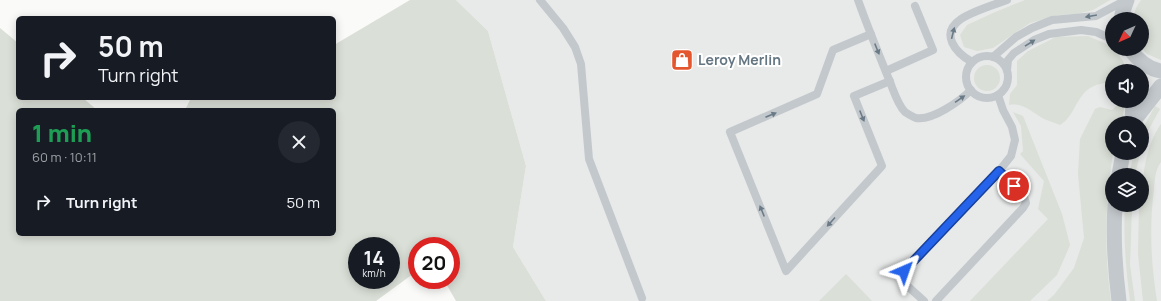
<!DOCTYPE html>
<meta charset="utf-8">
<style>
:root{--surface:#171b24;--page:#242831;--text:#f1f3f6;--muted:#9ea1a6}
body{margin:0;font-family:Manrope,sans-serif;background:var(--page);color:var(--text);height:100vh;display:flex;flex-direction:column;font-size:15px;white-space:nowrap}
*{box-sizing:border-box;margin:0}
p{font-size:13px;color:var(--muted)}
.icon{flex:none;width:22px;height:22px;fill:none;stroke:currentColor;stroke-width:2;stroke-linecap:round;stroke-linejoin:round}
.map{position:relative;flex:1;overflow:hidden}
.drawer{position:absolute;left:16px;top:108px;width:320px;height:128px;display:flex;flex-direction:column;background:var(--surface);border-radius:6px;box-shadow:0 2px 10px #0003}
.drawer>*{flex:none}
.guide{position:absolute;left:16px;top:16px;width:320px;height:84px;border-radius:6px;box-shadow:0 2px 10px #0003;background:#171b24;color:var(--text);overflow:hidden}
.needle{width:26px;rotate:226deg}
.controls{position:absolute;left:1105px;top:12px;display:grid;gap:8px}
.controls a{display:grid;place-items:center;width:44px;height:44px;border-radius:50%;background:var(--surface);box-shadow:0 2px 10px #0003;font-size:20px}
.speed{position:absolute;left:348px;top:237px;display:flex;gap:8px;font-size:20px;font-weight:700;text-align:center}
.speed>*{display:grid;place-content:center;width:52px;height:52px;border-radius:50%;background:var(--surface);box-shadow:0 2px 10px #0003;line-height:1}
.speed small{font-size:10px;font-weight:400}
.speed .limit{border:6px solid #d22;background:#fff;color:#111}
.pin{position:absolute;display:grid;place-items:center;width:34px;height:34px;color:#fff;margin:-17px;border:2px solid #fff;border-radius:50%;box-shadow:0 1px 4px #0007}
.me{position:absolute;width:44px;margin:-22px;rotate:43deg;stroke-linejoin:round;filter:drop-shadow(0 0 3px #0008)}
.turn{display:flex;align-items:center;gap:14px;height:84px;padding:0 16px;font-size:18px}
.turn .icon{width:52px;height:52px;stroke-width:2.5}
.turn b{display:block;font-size:28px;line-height:34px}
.round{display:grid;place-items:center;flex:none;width:42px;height:42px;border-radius:21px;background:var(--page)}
.head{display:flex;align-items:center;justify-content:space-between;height:68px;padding:0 16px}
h1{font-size:24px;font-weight:800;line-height:30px;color:#1e9e55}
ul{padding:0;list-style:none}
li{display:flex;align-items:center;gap:12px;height:52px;padding:0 16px}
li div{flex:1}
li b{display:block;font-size:15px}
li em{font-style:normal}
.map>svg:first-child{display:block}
</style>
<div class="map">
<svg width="1161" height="301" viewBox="0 0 1161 301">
<rect width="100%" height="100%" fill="#fafaf8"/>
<path fill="#e8e9e9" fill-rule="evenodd" d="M456 0H1161V301H546L513 247 526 166 488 31ZM1112 19H1142V49H1112ZM1112 71H1142V101H1112ZM1112 123H1142V153H1112ZM1112 175H1142V205H1112Z"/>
<g fill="#dadfd7" fill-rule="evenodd">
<path d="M410 0H456L488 31 526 166 513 247 546 301H456L444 280H451V246H417V271L376 301H0V28L18 43V98H83L97 110H18V234H334V110H185L191 98H334V45ZM357 246H391V280H357Z"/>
<path d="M1025 0H1110L1093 10 1077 14 1058 15 1030 23 993 48 977 51 964 47 960 35 967 25 993 13Z"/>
<path d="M1141 0H1161V60L1147 54 1142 48V19H1133L1136 8Z"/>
<path d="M1088 36 1111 46 1112 49H1114L1123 61 1126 71H1112V82C1105 83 1096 84 1090 88 1076 97 1074 117 1060 125 1055 123 1049 121 1044 119 1033 113 1023 102 1009 105L1010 94 1017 85V61L1028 51 1056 37Z"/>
<circle cx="987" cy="78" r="13"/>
<path d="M1121 101H1126L1121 123H1112V153H1113C1105 202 1104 252 1111 301H1047L1054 295 1074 268 1084 238 1078 174 1080 139 1095 109 1100 107 1112 110Z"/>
<path d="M1155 106 1160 109 1149 129 1142 148V130Z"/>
<path d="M1013 112 1023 116 1062 214 1070 245 1057 275 1030 301H970L1048 219 1038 209 1044 181 1020 154 1023 151 1021 126Z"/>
<path d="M1161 124V162C1155 170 1155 179 1154 189 1149 227 1151 264 1157 301H1143L1138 254 1139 205H1142C1142 179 1145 146 1161 124Z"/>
<path d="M1134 153H1140L1135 175H1129Z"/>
<path d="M1125 205H1132L1130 265 1135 301H1130C1126 269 1123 237 1125 205Z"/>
<path d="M846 274 872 301H819Z"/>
</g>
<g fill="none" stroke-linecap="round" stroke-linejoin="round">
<g stroke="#c3c8cc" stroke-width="8">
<path d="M540 0 563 28 575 47 581 64 589 159 642 298"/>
<path d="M858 0C868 28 879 55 890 82 894 92 898 105 905 112 908 114 913 117 916 118 932 121 960 101 971 90"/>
<path d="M871 34 833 50 817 94 730 132 786 271 882 166 854 96 890 81"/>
<circle cx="987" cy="77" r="21"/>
<path d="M993 57 1016 37 1032 28 1052 20 1096 16 1126 0"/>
<path d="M972 62C956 53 939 34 961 19 973 11 993 5 1007 0"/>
<path d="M1007 70 1008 60 1014 53 1034 40 1049 34 1081 30 1096 32 1112 39"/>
<path d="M886 71 933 50 915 6"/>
<path d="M998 95 1003 110 1012 127 1015 140 1011 156 999 171"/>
<path d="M924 301 903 282 902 276 904 271 999 171 1023 194 1026 203 1023 208 936 301"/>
</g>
<g stroke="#c3c8cc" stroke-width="15">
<path d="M1122 19V14L1127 0"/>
<path d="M1130 49C1137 59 1148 69 1161 71"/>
<path d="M1132 123 1161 86"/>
<path d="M1132 123 1133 101"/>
<path d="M1119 175 1123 153"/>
<path d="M1115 205C1113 237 1115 269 1119 301"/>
</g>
</g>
<defs><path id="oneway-solid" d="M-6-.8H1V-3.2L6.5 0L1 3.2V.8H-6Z"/></defs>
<g fill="#6a7a87">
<use href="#oneway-solid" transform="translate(1091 16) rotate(170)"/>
<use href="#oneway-solid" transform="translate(953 33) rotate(-76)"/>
<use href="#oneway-solid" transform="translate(1030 43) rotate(-32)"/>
<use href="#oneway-solid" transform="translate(877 49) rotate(68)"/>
<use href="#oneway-solid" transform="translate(960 99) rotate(-34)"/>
<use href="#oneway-solid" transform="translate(771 115) rotate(-23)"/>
<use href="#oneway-solid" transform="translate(862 116) rotate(68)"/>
<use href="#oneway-solid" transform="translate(762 211) rotate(-112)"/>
<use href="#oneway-solid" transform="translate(831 222) rotate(132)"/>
</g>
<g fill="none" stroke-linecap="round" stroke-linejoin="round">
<g stroke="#184099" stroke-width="10">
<path id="route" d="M904 271 999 171 1014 186"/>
</g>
<use href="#route" stroke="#2563eb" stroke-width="7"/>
</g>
<defs>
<g id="shop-square" transform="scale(1.15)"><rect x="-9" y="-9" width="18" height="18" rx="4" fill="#e4572e" stroke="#fff"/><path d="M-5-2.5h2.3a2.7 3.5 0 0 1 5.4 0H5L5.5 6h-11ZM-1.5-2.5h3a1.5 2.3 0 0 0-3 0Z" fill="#fff"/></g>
</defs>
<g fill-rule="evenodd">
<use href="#shop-square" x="682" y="60"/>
</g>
<g text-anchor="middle" stroke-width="4" stroke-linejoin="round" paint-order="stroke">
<g font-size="14" font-weight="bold" fill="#657683" stroke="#fff" text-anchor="start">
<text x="698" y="65">Leroy Merlin</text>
</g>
</g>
</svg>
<div class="controls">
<a><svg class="needle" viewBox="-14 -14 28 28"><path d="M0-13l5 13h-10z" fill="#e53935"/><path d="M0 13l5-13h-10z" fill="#9ea1a6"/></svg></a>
<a><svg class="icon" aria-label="sound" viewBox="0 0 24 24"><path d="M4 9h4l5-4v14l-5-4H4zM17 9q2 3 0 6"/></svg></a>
<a><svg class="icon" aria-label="search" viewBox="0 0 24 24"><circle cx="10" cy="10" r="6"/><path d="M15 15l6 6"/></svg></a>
<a><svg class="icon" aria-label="layers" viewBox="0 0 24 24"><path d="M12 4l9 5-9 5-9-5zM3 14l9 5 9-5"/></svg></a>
</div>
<div class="speed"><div>14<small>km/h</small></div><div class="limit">20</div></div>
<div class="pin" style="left:1014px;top:186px;background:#d93025"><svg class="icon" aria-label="arrive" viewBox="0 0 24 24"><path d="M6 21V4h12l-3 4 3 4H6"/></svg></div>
<svg class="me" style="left:904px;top:271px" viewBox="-20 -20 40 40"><path d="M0-17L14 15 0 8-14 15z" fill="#2563eb" stroke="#fff" stroke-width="4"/></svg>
<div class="guide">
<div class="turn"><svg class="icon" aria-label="right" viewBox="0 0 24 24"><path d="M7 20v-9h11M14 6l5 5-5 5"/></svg><div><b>50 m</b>Turn right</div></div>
</div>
<section class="drawer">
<div class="head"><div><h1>1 min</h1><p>60 m · 10:11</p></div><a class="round"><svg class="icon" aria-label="close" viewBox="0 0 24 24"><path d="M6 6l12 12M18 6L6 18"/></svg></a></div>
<ul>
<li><svg class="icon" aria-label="right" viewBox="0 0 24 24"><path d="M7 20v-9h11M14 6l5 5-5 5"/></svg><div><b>Turn right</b></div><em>50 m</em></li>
</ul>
</section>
</div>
